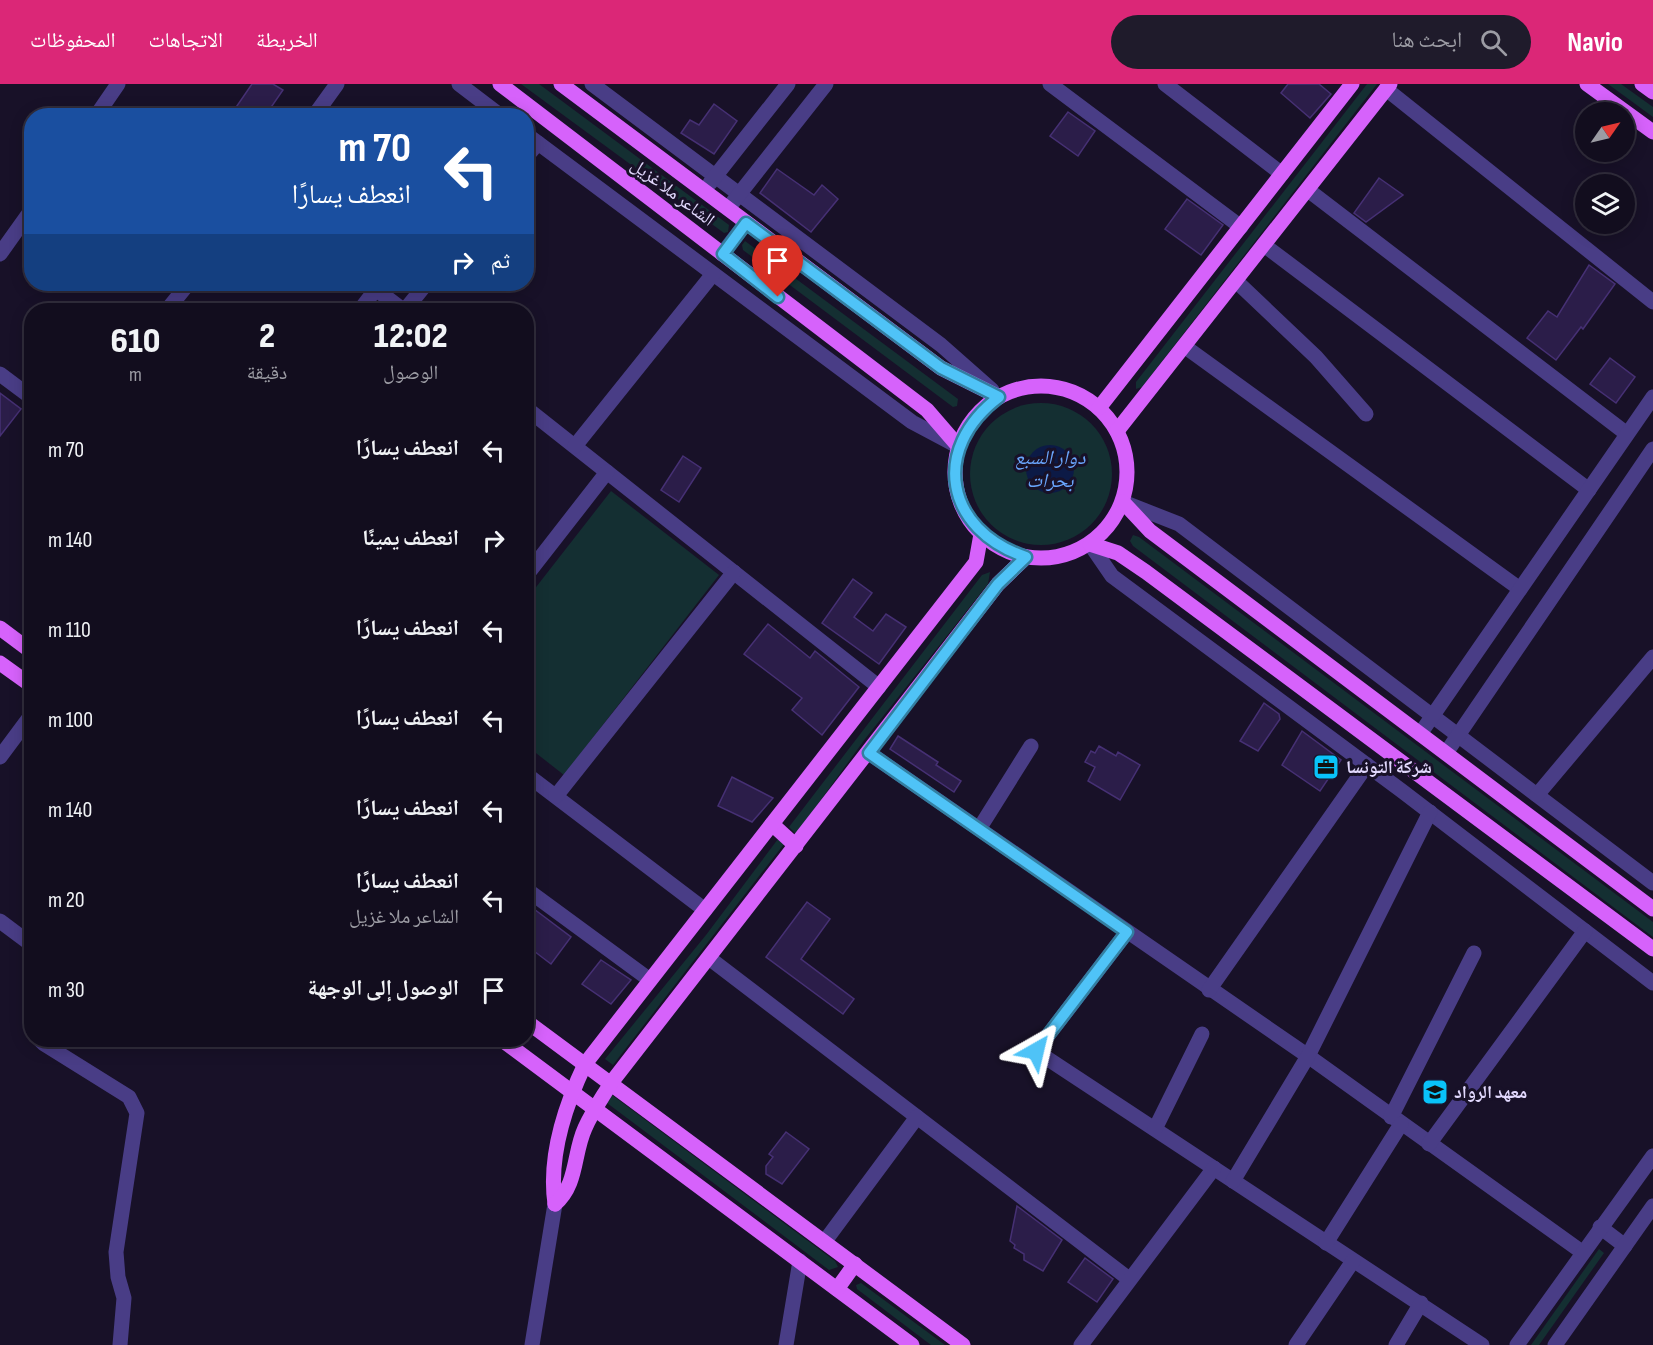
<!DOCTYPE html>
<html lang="ar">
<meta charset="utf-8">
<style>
:root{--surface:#120d1e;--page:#1f1b2b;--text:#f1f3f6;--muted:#9c9ca4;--line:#312d3c;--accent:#db2777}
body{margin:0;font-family:"Sofia Sans Condensed","Noto Naskh Arabic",sans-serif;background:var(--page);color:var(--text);direction:rtl;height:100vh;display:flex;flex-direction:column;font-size:22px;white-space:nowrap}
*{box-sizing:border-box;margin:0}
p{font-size:20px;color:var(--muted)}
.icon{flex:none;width:33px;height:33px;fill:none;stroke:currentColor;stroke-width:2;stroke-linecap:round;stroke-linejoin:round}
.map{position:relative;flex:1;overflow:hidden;direction:ltr}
.side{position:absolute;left:24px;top:219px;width:510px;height:744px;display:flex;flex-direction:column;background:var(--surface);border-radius:24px;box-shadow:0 3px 15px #0003,0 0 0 2px var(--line);direction:rtl}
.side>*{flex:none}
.banner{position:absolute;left:24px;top:24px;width:510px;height:183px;border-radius:24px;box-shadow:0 3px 15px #0003,0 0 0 2px var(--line);direction:rtl;background:#1a4fa0;color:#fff;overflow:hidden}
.needle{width:39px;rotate:56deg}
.buttons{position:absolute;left:1575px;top:18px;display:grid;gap:12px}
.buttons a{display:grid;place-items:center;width:60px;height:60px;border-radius:50%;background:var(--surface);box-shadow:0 3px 15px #0003,0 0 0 2px var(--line);font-size:30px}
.pin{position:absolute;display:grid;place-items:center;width:51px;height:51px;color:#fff;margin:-62px -26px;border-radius:50% 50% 50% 0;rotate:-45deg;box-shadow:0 0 6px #0007}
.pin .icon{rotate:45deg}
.me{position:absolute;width:66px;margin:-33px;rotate:37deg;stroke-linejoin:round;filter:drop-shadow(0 0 4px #0008)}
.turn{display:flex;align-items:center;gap:21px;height:126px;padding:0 24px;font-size:27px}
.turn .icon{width:78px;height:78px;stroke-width:2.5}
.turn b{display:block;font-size:42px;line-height:51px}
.then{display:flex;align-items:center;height:57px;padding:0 24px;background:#0003;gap:12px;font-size:22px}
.eta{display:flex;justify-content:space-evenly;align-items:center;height:102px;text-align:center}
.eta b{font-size:36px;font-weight:800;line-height:42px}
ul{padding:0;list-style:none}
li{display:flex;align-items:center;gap:18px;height:90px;padding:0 24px}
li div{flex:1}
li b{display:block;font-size:22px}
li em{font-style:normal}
header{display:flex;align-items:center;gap:36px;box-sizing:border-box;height:84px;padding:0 30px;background:var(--accent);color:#fff}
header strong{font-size:28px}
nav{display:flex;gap:33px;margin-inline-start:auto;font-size:21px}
.search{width:420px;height:54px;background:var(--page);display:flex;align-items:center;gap:15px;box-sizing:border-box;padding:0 21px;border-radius:33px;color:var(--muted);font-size:22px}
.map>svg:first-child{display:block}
</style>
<header>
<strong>Navio</strong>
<div class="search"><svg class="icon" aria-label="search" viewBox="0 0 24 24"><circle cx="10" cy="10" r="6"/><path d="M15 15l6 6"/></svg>ابحث هنا</div>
<nav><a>الخريطة</a><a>الاتجاهات</a><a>المحفوظات</a></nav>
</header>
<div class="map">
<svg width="1653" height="1261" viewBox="0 0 1653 1261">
<rect width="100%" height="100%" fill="#181128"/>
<g fill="#142f32">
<path d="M521 0H539L729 141 728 148 724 149Z"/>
<path d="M1367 0H1377L1142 303 1136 305V298Z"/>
<path d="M1608 0H1621L1653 23V33Z"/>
<path d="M745 157 958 315 957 322 953 323 743 166 742 161Z"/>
<circle cx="1041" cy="390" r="71"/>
<path d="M611 407 719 491 564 691 527 662 526 516Z"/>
<path d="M1133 451 1139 453 1653 838V853L1133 462 1130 457Z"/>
<path d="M990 488 988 500 865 655 796 750 789 743 982 491Z"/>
<path d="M778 755 784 760 613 981 605 975 706 851Z"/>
<path d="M612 1011 835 1177 838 1183 829 1186 607 1019Z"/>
<path d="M1599 1165 1604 1169 1539 1261H1531Z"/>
<path d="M861 1199 945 1261H931L857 1205 856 1201Z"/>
</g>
<circle fill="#0c1a46" cx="1050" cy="385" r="24"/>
<g fill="#2b1d49" stroke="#463074" stroke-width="1.5">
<path d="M252 0H273L283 6 265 32H230Z"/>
<path d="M1288 0H1319L1331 10 1310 34 1281 9Z"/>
<path d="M714 20 737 37 714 70 681 49 690 36 699 41Z"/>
<path d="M1068 28 1095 47 1078 72 1050 52Z"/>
<path d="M777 85 814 111 822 101 838 115 811 148 760 109Z"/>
<path d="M1379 94 1403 111 1366 138 1354 129Z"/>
<path d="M1187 115 1223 141 1201 171 1165 145Z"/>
<path d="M1589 181 1615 200 1583 245 1581 243 1556 276 1527 254 1548 227 1557 233Z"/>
<path d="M1610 274 1635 293 1616 319 1590 300Z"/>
<path d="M0 309 21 325 0 352Z"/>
<path d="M683 372 701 384 679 418 661 406Z"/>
<path d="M853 495 872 509 854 533 873 547 886 530 906 543 879 580 822 539Z"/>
<path d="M768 540 810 574 815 567 859 603 822 651 792 626 802 614 744 570Z"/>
<path d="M1264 619 1279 630 1280 635 1258 667 1240 657Z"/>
<path d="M1302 647 1341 676 1320 707 1282 681Z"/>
<path d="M898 652 938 678 936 681 961 697 954 708 890 665Z"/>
<path d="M1099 662 1116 672 1118 668 1140 681 1120 716 1088 697 1095 683 1085 678 1091 667 1095 669Z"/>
<path d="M732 693 773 714 752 738 718 722Z"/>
<path d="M807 818 830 835 801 875 854 915 843 930 766 873Z"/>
<path d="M526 819 571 853 551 880 526 861Z"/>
<path d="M601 876 631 896 611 920 582 900Z"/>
<path d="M786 1048 809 1065 782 1100 766 1090V1082L773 1073 769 1070Z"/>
<path d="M1017 1122 1062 1156 1043 1187 1024 1176V1170L1014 1164 1015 1161 1010 1157Z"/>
<path d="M1085 1174 1113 1195 1097 1218 1068 1198Z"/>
</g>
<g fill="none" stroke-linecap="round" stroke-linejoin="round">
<g stroke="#493d86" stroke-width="15">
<path d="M459 0 501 32"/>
<path d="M592 0 941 261 992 306"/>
<path d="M1050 0 1241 143"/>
<path d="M1165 0 1282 90"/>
<path d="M1386 5 1653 218"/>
<path d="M96 32 118 0"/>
<path d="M314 32 337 0"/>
<path d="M526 50 912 338 959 363"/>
<path d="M526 73 538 59"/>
<path d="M710 99 788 0"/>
<path d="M1308 106 1627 350"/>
<path d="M733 118 826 0"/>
<path d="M1264 161 1589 406"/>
<path d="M0 170 32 125"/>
<path d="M722 170 746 139"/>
<path d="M1236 197 1316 273 1366 330"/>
<path d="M369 200 403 226"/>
<path d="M167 226 188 200"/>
<path d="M360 226 376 205"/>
<path d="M405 226 426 200"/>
<path d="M1184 262 1520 505"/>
<path d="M0 290 32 314"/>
<path d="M526 324 879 603"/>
<path d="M575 362 713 190"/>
<path d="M1123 418 1179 440 1653 799"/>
<path d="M1090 460 1112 492 1402 707 1653 899"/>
<path d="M526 492 607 388"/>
<path d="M1420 650 1653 313"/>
<path d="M869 669 1308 972 1582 1168"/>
<path d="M1446 669 1653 365"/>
<path d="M0 673 32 630"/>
<path d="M526 690 705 826"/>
<path d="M1537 711 1653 573"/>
<path d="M556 712 734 488"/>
<path d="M979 745 1031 662"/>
<path d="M526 805 650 896"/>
<path d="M0 837 32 861"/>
<path d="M1127 848 1036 967 1482 1261"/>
<path d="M709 874 1129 1195"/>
<path d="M1209 906 1367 681"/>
<path d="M40 956 44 960 129 1013 137 1029 116 1168 118 1193 124 1214 120 1261"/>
<path d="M1391 1033 1474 869"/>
<path d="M1155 1045 1202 950"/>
<path d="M1429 1060 1585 847"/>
<path d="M1233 1097 1308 972 1430 728"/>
<path d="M1600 1143 1625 1162"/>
<path d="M825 1157 917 1033"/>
<path d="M1326 1159 1401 1040"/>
<path d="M532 1261 555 1120"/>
<path d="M786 1261 800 1177"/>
<path d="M1081 1261 1214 1084"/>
<path d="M1296 1261 1353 1177"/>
<path d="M1396 1261 1421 1219"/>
<path d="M1517 1261 1653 1072"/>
<path d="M1555 1261 1653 1122"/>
</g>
<g stroke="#d662fb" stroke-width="15">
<path d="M500 0 927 326 959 363"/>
<path d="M561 0 941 284 999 313"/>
<path d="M1587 0 1653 48"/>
<path d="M1642 0 1653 8"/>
<circle cx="1041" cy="388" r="86"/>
<path d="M1099 324 1352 0"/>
<path d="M1117 347 1390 0"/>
<path d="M1123 418 1150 447 1653 825"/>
<path d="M1090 460 1118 469 1146 488 1653 865"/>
<path d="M0 544 32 568"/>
<path d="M0 579 32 602"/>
<path d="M772 740 796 762"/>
<path d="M526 937 963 1261"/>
<path d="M502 956 912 1261"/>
<path d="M555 1120C548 1072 565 1022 585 980L976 478 981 450"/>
<path d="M555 1120C578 1100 573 1070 585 1044 592 1028 602 1014 611 999L998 500 1026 473"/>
<path d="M837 1205 855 1180"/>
</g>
</g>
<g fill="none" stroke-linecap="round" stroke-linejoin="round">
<g stroke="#337fa1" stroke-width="15">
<path id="route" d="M778 213 723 170 746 139 941 284 999 313C930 365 945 446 1026 473L998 500 869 669 1127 848 1036 967"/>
</g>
<use href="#route" stroke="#4fc3f7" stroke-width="10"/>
</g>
<defs>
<g id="office-square" transform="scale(1.35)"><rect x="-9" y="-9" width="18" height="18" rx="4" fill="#09c3f9" stroke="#181128"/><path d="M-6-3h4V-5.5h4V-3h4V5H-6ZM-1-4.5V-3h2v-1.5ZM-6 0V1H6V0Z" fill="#111"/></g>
<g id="school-square" transform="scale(1.35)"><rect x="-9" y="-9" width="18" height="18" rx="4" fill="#09c3f9" stroke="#181128"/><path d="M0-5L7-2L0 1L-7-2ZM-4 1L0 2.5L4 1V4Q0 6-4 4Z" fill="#111"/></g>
</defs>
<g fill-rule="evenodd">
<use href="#office-square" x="1326" y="683"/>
<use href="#school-square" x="1435" y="1008"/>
</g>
<g text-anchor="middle" stroke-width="6" stroke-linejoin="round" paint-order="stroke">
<g font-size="18" fill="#e2d9fe" stroke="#181128">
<text transform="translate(673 108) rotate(37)" y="6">الشاعر ملا غزيل</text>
</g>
<g font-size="18" font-weight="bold" fill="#e2d9fe" stroke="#181128" text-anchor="start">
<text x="1346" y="689">شركة التونسا</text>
<text x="1454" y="1014">معهد الرواد</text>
</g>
<g font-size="20" font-style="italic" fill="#69a5fc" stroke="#181128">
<text x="1050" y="380">دوار السبع<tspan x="1050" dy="23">بحرات</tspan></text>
</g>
</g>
</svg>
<div class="buttons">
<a><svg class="needle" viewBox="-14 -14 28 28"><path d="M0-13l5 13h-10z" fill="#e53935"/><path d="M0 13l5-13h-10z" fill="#9c9ca4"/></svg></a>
<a><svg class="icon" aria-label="layers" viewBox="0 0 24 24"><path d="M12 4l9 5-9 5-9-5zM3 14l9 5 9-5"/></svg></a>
</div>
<div class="pin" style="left:778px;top:213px;background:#d93025"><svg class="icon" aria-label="arrive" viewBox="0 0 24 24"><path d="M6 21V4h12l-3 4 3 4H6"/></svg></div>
<svg class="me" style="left:1036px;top:967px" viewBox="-20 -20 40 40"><path d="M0-17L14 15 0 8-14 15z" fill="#4fc3f7" stroke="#fff" stroke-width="4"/></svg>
<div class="banner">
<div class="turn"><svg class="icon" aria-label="left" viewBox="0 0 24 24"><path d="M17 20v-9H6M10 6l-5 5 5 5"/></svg><div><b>70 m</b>انعطف يسارًا</div></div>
<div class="then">ثم<svg class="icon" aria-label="right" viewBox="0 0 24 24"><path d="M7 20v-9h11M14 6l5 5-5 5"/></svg></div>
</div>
<section class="side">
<div class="eta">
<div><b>12:02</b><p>الوصول</p></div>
<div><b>2</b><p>دقيقة</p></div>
<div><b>610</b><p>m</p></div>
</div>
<ul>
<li><svg class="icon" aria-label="left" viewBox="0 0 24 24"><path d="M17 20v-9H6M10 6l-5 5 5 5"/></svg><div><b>انعطف يسارًا</b></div><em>70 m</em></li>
<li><svg class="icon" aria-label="right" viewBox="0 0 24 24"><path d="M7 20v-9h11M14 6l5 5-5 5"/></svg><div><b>انعطف يمينًا</b></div><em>140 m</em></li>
<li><svg class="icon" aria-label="left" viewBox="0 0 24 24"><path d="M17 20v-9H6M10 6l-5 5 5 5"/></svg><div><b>انعطف يسارًا</b></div><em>110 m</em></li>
<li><svg class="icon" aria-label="left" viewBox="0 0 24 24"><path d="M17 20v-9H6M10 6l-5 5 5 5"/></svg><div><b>انعطف يسارًا</b></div><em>100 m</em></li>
<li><svg class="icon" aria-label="left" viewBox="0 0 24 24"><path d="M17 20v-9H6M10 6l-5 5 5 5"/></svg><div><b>انعطف يسارًا</b></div><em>140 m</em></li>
<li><svg class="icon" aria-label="left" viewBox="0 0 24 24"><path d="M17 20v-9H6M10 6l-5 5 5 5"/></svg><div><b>انعطف يسارًا</b><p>الشاعر ملا غزيل</p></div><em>20 m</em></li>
<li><svg class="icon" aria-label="arrive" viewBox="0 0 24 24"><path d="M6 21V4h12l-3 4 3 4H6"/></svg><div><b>الوصول إلى الوجهة</b></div><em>30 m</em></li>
</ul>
</section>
</div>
